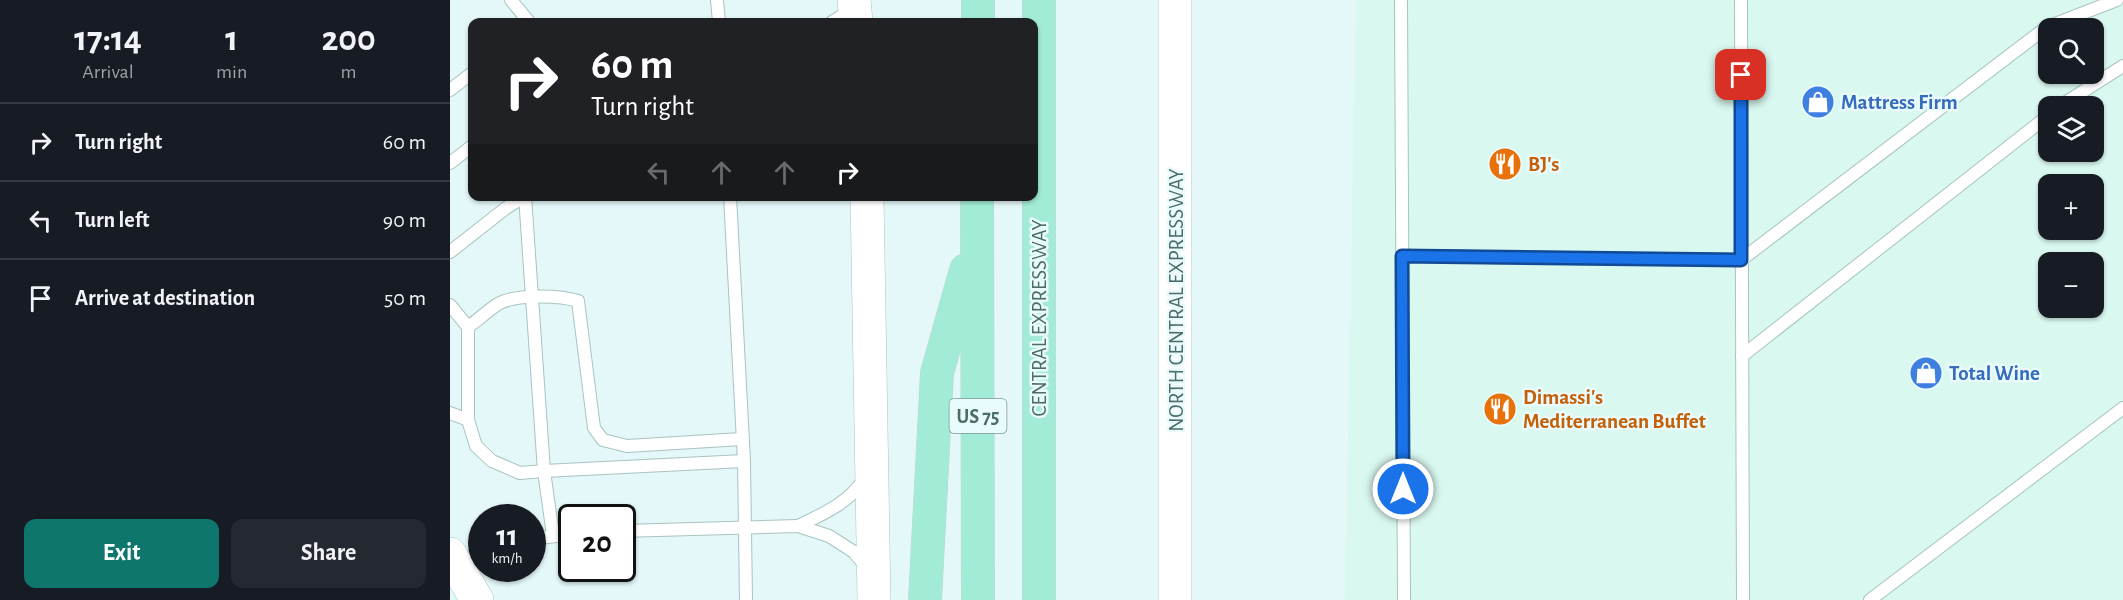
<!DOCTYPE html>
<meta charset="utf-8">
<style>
:root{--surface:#171b24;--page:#242831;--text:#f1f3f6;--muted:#9ea1a6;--line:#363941;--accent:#0f766e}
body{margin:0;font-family:"Alegreya Sans",sans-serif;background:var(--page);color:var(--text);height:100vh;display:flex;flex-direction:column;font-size:22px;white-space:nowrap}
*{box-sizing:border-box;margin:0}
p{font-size:20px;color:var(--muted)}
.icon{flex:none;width:33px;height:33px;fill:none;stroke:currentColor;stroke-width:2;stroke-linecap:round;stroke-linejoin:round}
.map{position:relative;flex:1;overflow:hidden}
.details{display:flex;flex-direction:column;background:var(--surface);width:450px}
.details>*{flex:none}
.hud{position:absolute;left:18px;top:18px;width:570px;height:183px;border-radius:12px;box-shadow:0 2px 4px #0004;background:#202124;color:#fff;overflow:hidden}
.controls{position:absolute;left:1588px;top:18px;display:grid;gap:12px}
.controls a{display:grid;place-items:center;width:66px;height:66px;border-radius:12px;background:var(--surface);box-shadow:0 2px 4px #0004;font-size:30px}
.speed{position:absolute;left:18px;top:504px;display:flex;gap:12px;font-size:30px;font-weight:700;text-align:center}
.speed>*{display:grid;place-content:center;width:78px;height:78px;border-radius:50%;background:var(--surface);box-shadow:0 2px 4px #0004;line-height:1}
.speed small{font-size:15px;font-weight:400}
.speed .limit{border:3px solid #111;border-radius:9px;background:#fff;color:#111}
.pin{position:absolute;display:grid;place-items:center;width:51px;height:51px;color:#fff;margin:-26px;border-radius:12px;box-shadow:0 3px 9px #0006}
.me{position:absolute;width:66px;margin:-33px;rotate:0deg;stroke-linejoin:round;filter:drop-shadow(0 0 4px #0008)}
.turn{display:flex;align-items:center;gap:21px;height:126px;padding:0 24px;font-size:27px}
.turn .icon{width:78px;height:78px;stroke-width:2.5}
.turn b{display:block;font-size:42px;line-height:51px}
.lanes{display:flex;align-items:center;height:57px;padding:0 24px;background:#0003;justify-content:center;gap:30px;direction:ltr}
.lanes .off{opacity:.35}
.eta{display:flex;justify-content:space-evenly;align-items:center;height:102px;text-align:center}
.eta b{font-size:36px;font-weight:700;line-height:42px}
.action{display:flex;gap:12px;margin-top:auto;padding:12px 24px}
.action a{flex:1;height:69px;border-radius:12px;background:var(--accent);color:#fff;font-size:24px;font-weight:700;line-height:69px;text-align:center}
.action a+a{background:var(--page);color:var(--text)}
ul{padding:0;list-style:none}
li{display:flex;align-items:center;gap:18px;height:78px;padding:0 24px;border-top:2px solid var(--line)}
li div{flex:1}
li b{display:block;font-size:22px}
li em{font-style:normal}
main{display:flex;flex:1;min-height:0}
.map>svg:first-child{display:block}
</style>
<main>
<section class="details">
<div class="eta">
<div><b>17:14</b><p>Arrival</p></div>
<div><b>1</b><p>min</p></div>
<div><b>200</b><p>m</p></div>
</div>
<ul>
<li><svg class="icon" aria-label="right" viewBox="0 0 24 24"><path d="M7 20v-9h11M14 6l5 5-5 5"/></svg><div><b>Turn right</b></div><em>60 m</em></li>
<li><svg class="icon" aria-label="left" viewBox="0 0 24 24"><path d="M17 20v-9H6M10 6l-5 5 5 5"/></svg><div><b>Turn left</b></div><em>90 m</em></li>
<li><svg class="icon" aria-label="arrive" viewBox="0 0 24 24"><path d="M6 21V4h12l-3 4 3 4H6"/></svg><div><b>Arrive at destination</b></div><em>50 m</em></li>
</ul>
<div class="action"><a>Exit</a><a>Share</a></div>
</section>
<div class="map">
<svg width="1673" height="600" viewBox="0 0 1673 600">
<rect width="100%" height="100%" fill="#e4f8f9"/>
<path fill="#d9f8f0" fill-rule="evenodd" d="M906 0H1673V600H895ZM1599 28H1644V74H1599ZM1599 106H1644V152H1599ZM1599 184H1644V230H1599ZM1599 262H1644V308H1599Z"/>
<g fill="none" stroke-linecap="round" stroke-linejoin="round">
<g stroke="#a7c3c1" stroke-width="14">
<g id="lane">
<path d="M61 0 79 22"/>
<path d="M267 0 269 22"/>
<path d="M951 0 954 600"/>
<path d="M1291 0 1293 600"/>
<path d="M382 22 401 10"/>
<path d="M0 90 22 73"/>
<path d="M1610 106 1673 66"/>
<path d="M0 163 22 146"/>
<path d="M75 196 94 471 70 473 42 461 26 446 18 420V327C28 320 37 311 48 304 65 294 109 295 128 301L144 428 153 440 177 446 292 439"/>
<path d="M280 196 294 461"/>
<path d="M0 252 56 208 75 196"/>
<path d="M952 256 1291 260 1597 27 1667 0"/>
<path d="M0 305 18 327"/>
<path d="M1292 356 1599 115"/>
<path d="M0 413 18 420"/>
<path d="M348 526C373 514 399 503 414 479"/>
<path d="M172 531 348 526 379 536 404 552 416 567"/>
<path d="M103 535 94 471 294 461 296 600"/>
<path d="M82 539 122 534"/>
<path d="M10 566 32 557"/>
<path d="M1420 600 1673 408"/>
</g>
</g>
<g stroke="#a5c6c3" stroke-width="34">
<g id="secondary">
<path d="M404 0 406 22"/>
<path d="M417 196 424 600"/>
<path d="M0 554 27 600"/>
<path d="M725 600V0"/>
</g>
</g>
<g stroke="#cad4d2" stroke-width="34">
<g id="highway">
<path d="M528 22V0"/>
<path d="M527 196 528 600"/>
<path d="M475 600 487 373 516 270"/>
<path d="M589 600V0"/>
</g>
</g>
<use href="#lane" stroke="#fff" stroke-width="12"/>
<use href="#secondary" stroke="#fff" stroke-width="33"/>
<use href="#highway" stroke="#a2ecd7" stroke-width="33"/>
</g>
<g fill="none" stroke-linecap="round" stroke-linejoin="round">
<g stroke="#114b97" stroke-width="15">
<path id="route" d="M953 489 952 256 1291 260V75"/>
</g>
<use href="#route" stroke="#1a73e8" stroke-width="10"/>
</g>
<defs>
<g id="shop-disc" transform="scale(1.725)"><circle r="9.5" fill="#3f7fe0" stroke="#e9fbfc"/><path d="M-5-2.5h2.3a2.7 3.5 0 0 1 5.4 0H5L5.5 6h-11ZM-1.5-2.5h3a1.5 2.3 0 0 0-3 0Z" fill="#fff"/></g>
<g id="restaurant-disc" transform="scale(1.725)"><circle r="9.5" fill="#e8710a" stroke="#e9fbfc"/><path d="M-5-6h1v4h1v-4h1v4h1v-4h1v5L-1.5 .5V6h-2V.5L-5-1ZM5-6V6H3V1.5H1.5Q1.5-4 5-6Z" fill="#fff"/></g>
</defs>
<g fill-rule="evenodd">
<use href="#shop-disc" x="1368" y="102"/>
<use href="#restaurant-disc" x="1055" y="164"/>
<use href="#shop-disc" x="1476" y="373"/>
<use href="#restaurant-disc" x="1050" y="409"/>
</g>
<g text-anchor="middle" stroke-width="5" stroke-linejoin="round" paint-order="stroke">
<rect fill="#e9fbfc" stroke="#7c9894" stroke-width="1.5" x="499.5" y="399" width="57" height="34" rx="4.5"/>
<g font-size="20" font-weight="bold" fill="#4d6e68">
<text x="528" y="423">US 75</text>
</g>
<g font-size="21" font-weight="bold" fill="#366cbe" stroke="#e9fbfc" text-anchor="start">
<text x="1391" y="109">Mattress Firm</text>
<text x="1499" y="380">Total Wine</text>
</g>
<g font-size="21" font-weight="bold" fill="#c56008" stroke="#e9fbfc" text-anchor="start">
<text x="1078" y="171">BJ's</text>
<text x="1073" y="404">Dimassi's<tspan x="1073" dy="24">Mediterranean Buffet</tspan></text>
</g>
<g font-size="21" fill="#4d6e68" stroke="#e9fbfc">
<text transform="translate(726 300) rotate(-90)" y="7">NORTH CENTRAL EXPRESSWAY</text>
<text transform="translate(589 318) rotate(-90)" y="7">CENTRAL EXPRESSWAY</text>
</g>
</g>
</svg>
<div class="controls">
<a><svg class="icon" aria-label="search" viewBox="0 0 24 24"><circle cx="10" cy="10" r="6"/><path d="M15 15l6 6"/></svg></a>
<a><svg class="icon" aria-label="layers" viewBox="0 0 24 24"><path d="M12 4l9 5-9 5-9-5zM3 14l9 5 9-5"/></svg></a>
<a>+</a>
<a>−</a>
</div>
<div class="speed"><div>11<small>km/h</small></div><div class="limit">20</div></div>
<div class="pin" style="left:1291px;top:75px;background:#d93025"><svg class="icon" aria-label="arrive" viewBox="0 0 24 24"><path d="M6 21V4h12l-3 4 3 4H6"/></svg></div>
<svg class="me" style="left:953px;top:489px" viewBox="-20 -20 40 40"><circle r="17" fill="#1a73e8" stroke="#fff" stroke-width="3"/><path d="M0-11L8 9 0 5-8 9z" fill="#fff"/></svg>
<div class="hud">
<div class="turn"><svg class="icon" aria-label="right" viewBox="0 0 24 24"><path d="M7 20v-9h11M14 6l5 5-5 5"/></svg><div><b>60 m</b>Turn right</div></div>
<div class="lanes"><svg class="icon off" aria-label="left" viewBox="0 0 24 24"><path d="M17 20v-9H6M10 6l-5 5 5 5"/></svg><svg class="icon off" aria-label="ahead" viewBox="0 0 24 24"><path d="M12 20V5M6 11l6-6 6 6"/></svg><svg class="icon off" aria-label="ahead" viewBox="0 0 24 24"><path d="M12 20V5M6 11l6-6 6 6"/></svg><svg class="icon" aria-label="right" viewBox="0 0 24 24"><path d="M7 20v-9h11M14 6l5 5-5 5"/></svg></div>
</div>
</div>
</main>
